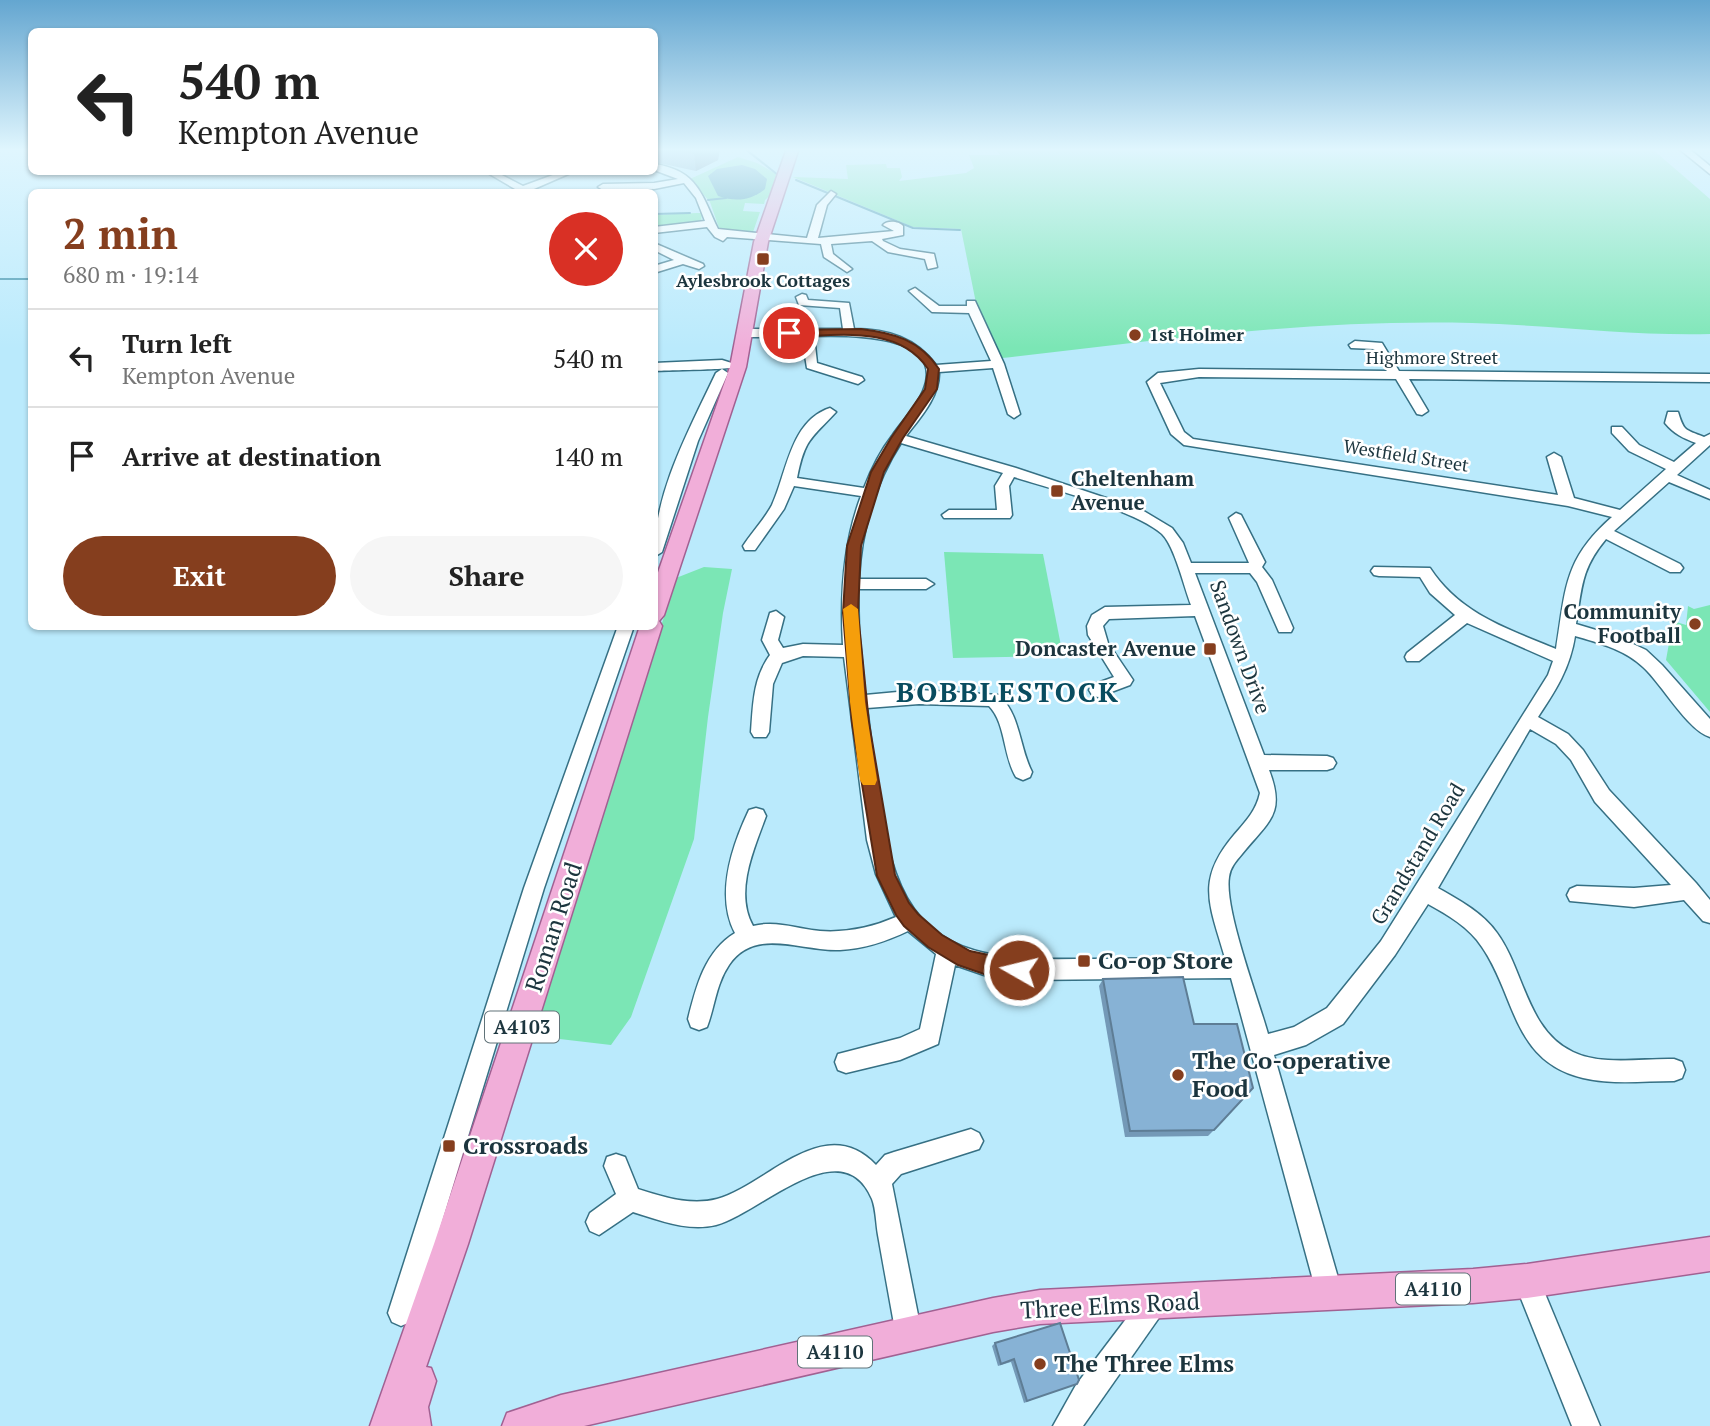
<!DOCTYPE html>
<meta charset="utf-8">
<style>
:root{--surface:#fff;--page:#f6f6f6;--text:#222;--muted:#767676;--line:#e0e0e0;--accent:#853e1e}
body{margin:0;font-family:"PT Serif",serif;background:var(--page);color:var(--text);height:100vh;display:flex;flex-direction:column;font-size:26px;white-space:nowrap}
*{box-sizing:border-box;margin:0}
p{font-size:23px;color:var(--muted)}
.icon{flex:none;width:38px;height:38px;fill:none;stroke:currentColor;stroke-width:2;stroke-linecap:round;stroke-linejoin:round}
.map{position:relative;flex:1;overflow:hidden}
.drawer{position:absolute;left:28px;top:189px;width:630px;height:441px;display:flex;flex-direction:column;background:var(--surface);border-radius:10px;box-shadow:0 2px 5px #0004}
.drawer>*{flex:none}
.top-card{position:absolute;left:28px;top:28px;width:630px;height:147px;border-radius:10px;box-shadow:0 2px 5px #0004;background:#fff;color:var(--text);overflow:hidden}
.pin{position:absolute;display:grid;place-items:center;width:60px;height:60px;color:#fff;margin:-30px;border:4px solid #fff;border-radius:50%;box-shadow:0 2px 7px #0007}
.me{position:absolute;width:77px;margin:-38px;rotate:278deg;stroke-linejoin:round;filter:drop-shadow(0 0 5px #0008)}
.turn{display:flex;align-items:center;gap:24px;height:147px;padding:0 35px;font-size:32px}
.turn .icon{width:91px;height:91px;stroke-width:2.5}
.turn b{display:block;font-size:49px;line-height:60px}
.round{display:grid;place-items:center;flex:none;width:74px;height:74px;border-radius:37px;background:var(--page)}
.summary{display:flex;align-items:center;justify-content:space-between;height:119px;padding:0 35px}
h1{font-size:42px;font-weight:600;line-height:52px;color:var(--accent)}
.cta{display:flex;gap:14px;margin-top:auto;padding:14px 35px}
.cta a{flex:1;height:80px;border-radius:42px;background:var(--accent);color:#fff;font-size:28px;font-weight:600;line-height:80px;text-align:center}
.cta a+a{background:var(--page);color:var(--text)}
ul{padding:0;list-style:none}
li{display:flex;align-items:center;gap:21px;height:98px;padding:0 35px;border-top:2px solid var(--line)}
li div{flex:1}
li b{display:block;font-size:26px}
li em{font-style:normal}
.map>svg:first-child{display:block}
</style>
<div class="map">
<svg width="1710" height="1426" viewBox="0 0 1710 1426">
<rect width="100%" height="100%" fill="#baeafc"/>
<g fill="#7be6b5">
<path d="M994 148H1651L1710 199V334C1631 336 1551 325 1472 323 1313 319 1159 340 1002 358L976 303 961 229 913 227 793 177 848 179 846 165 886 164 887 168H900L902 177 899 181 966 173 974 168 969 155H1000Z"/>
<path d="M738 157 757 163 780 176 776 190 765 200 764 204 745 203 743 211 760 212 753 232 743 234 719 228 710 202 690 179Z"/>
<path d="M697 213H702L701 222 655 228V215Z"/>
<path d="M944 552 1043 554 1063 656 953 658Z"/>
<path d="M704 567 732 569 723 613 708 717 694 839 631 1017 611 1045 534 1036 676 578Z"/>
<path d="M1710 605V712L1666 660 1673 621 1686 625 1688 606 1694 609Z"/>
</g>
<path fill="#3e91ac" d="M742 165 755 169 767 179 765 189C750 201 736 202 718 196L708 176 717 169Z"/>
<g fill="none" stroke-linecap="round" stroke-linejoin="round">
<g stroke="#3e91ac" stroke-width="2">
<path d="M744 148 778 175"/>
<path d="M796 180 913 228 960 230"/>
<path d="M708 200 726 198"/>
<path d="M654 214 690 213"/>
<path d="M0 279H32"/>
</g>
<g stroke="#367084" stroke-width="3">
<g id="minor">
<path d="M1678 148H1688L1710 166V174Z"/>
<path d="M654 164C698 170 702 196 718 229L807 238 817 205 831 191 836 194 827 205 818 238 894 231 883 225C887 220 899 221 903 226V235L882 239 883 241 900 249 934 254 937 267 928 269 925 259 888 252 872 241 831 244 833 254 852 269 847 272 824 257 821 244 727 237 723 241 715 237 707 227 654 233V227L705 221 696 198 684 183 654 189 603 190 598 187 603 184 654 183 678 179 654 170Z"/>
<path d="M486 172H496L523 186 561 172H573L527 192H512L515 189Z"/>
<path d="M654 243 703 264 704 266 699 269 683 264 654 273V266L674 260 654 250Z"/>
<path d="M915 288 939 306H967V301H975L1004 364 1020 414 1014 418 1008 414 993 368 939 372C940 396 920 418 906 436L1016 468 1142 510 1172 528 1183 543 1191 563H1249L1229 518 1236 513 1241 515 1265 562 1262 567 1272 580 1293 628 1291 632H1279L1257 582 1250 573H1195L1264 755 1327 756 1333 758 1336 763 1333 768 1327 770H1269C1286 814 1269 821 1242 854 1236 861 1230 868 1229 877 1224 909 1258 998 1268 1034L1294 1027 1327 1008 1381 941 1548 675 1553 661 1467 623 1419 661H1407L1405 657 1407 653 1455 615 1430 593 1420 577 1379 576 1374 575 1371 571 1374 567 1430 568C1460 614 1508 629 1556 649 1566 589 1563 560 1612 517L1568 506 1184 445 1171 434 1147 382 1158 373 1199 369 1387 371 1374 349 1351 348 1349 345 1355 341 1382 343 1399 371 1710 374V382L1409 379 1428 411 1422 415 1417 414 1396 379 1199 377 1160 383 1184 432 1193 439 1558 495 1547 457 1554 453 1561 457 1574 498 1620 510 1666 469 1629 451 1612 433V427H1622L1639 445 1674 462 1696 443C1683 438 1674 434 1665 423L1668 412H1678C1684 431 1684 429 1704 437L1710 434V445L1677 475 1710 490V499L1669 482 1614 531 1680 564 1683 568 1680 572H1670L1606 539C1581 569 1582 587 1576 624L1616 636 1646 650 1662 665 1710 719V737C1687 730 1662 684 1643 667 1624 649 1599 643 1575 636 1570 668 1556 690 1538 717L1568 734 1583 750 1609 790 1696 883 1710 900V923L1703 921 1684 900 1634 907 1570 901 1567 895 1570 889 1577 886 1634 888 1671 885 1595 802 1571 760 1556 744 1530 729 1438 888C1459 900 1482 912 1497 933 1524 970 1527 1031 1573 1052 1602 1066 1643 1058 1674 1059L1682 1062 1685 1070 1682 1078 1674 1081C1644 1081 1612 1085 1583 1078 1512 1061 1516 996 1482 947 1469 927 1448 915 1428 904L1395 955 1343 1024 1306 1045 1274 1055 1343 1295 1339 1304 1330 1308 1321 1304 1317 1295 1231 978 1021 980 984 975 955 965 938 1044 900 1060 846 1073 838 1070 835 1062 838 1054 900 1038 920 1029 936 954 908 931C887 941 864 949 840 950 802 952 755 926 729 965 716 984 715 1006 707 1027L699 1030 691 1027 688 1019C696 987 705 951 735 933 715 895 732 846 749 810L756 808 763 810 766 816C754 849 734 892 753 926 776 920 798 929 820 931 846 933 873 927 896 917L876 874 867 840 844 657 803 656 782 663 773 684 769 732 766 737H754L751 732C753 705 753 678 770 655L762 640 770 613 776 611 784 617 778 640 783 648 803 644 843 645C840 594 843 544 861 496L794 486 784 509 755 550H745L743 546C752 532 764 520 772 505 787 473 790 421 830 408L836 412C811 439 805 438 797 478L864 488C871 470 881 450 892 436 902 421 916 408 923 391 948 333 846 335 814 336L817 363 862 377 864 380 858 384 807 368 802 337H744L738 333 744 329H843L840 308 799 305 796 297 802 294 806 295 808 300 849 303 854 329C888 329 916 338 936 365L991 361 969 313 932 312 909 291ZM901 443 1003 473 995 486 997 510H949L942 515 944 518H1010L1012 515 1009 486 1014 477C1052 489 1135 510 1162 534 1175 547 1184 587 1191 605L1105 607 1092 615 1087 626 1088 635 1114 677 1092 685 1089 690 1092 695 1098 697 1130 685 1133 680 1108 643 1103 626 1109 619 1195 616 1260 793C1256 811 1246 821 1234 835 1195 881 1210 905 1225 958 1180 958 1136 959 1091 959 1019 959 936 966 901 886 878 835 875 764 867 708L919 704 989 706C1006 723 1003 756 1016 777L1023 780 1030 777 1032 772C1019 747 1021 716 999 695L919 690 865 695 859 632 858 589H926L934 584 926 579H859C861 532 875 483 901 443Z"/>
<path d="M722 360 741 366C735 370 668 370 654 371V363Z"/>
<path d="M722 369 728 373 698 441 662 552 654 557C654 493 689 430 716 373Z"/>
<path d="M618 626H634L544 888 414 1313 410 1322 401 1326 392 1322 388 1313 524 888Z"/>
<path d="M971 1129 979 1133 983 1141 979 1149 901 1174 892 1184 922 1335 919 1345 909 1348 899 1345 896 1335C890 1302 884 1269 878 1235 876 1224 876 1209 872 1199 842 1128 759 1214 716 1225 688 1232 659 1220 633 1212L599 1235 590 1231 586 1222 590 1213 616 1194 604 1166 607 1157 616 1154 625 1157 638 1189C663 1197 691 1206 717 1199 766 1186 824 1110 876 1165L885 1155 894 1152Z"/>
<path d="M1527 1268 1536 1272 1600 1426H1572L1514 1281 1518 1272Z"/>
<path d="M1154 1290 1163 1294 1167 1303 1163 1312 1083 1426H1053L1076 1385 1145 1294Z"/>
</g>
</g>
<g stroke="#a16192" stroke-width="3">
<g id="major">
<path d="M787 148H799L768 242 746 367 664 615 659 621 662 626 468 1244 426 1367 431 1368 436 1381 428 1407 431 1426H370L434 1244 640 626H654V584L730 367 754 242Z"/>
<path d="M1710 1237V1271L1527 1298 1473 1303 1040 1324 993 1332 584 1426H502L507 1413 561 1395 993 1298 1040 1290 1473 1269 1527 1264Z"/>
</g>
</g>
<use href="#minor" fill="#fff" fill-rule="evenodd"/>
<use href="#major" fill="#f1aed9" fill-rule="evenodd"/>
</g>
<g fill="#7499b7">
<path d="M654 148H720L718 160 696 171 654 162Z"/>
<path d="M1103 979 1214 1130 1208 1136 1125 1137 1099 986Z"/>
<path d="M995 1343 1079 1380 1024 1403 1011 1362 998 1366 992 1346Z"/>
</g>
<path fill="#5e7d95" d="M703 148H720L718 160 696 171 694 153Z"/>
<g fill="#87b2d5" stroke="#5e7d95" stroke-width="2">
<path d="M671 148H703L694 153Z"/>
<path d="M1183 977 1194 1024H1237L1253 1088 1214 1130 1130 1131 1103 979Z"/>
<path d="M1060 1323 1079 1380 1077 1384 1027 1401 1014 1359 1001 1364 995 1343Z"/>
</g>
<linearGradient id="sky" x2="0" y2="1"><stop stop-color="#64a6d0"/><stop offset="0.43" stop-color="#e0f6fe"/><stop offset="1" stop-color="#e0f6fe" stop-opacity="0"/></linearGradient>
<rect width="1710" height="348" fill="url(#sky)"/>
<path fill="#853e1e" stroke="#562814" stroke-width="2" d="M861 329C894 333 920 340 939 369L937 389 903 438 884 472 861 546 858 613 869 723 895 875 909 903 918 914 942 935 970 951 1026 963 1029 970 1026 976 1019 979 984 974 958 965 928 947 904 926 896 915 877 876 852 723 843 613 847 546 871 472 891 438 925 389 928 369C898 324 835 336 789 337L783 333 789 330Z"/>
<path fill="#f59e0b" d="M851 604 858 609 865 702 877 780 875 785H863L860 780 850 702 843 609Z"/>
<g fill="#853e1e" stroke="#fff" stroke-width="2.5">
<rect x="756" y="252" width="14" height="14" rx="3.5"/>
<circle cx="1135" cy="335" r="7"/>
<rect x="1050" y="484" width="14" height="14" rx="3.5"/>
<circle cx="1695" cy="624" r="7"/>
<rect x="1203" y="642" width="14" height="14" rx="3.5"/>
<rect x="1077" y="954" width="14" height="14" rx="3.5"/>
<circle cx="1178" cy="1075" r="7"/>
<rect x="442" y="1139" width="14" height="14" rx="3.5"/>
<circle cx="1040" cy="1364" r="7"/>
</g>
<g text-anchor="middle" stroke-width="5" stroke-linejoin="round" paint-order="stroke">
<g font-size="18" font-weight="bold" fill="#1c353e" stroke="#fff">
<text x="763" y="287">Aylesbrook Cottages</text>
<text x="1149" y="341" text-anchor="start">1st Holmer</text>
</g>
<g font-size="18" fill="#1c353e" stroke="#fff">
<text x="1432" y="364">Highmore Street</text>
<text transform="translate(1406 456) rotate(9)" y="6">Westfield Street</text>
</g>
<g fill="#fff" stroke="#607278" stroke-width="2">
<rect x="485" y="1011.5" width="74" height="31" rx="5"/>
<rect x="1396" y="1273.5" width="74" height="31" rx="5"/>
<rect x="798" y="1336.5" width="74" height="31" rx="5"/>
</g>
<g font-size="19" font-weight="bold" fill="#1c353e">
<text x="522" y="1034">A4103</text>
<text x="1433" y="1296">A4110</text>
<text x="835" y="1359">A4110</text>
</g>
<g font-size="21" font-weight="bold" fill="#1c353e" stroke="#fff" text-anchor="end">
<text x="1071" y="486" text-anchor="start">Cheltenham<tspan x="1071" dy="24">Avenue</tspan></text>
<text x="1681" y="619">Community<tspan x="1681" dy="24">Football</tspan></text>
<text x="1196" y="656">Doncaster Avenue</text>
</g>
<g font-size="21" fill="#1c353e" stroke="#fff">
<text transform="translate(1240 647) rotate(70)" y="7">Sandown Drive</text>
<text transform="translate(1418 854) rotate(-59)" y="7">Grandstand Road</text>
</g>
<g font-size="24" fill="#1c353e" stroke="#fff">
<text transform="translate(554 927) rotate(-72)" y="8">Roman Road</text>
<text transform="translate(1110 1306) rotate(-3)" y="8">Three Elms Road</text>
</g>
<g font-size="24" font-weight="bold" fill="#1c353e" stroke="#fff" text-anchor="start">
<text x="1098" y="969">Co-op Store</text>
<text x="1192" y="1069">The Co-operative<tspan x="1192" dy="28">Food</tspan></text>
<text x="463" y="1154">Crossroads</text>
<text x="1054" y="1372">The Three Elms</text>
</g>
<g font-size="28" font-weight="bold" letter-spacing="2" fill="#094c5f" stroke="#fff">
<text x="1008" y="702">BOBBLESTOCK</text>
</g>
</g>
</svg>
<div class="pin" style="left:789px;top:333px;background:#d93025"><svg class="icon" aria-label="arrive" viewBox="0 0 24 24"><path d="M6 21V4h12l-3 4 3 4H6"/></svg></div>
<svg class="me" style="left:1019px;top:970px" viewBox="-20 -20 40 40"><circle r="17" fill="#853e1e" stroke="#fff" stroke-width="3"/><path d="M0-11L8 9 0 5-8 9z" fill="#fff"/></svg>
<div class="top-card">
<div class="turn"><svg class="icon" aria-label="left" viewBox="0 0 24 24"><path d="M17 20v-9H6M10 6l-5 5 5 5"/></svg><div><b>540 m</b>Kempton Avenue</div></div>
</div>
<section class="drawer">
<div class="summary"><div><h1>2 min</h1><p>680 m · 19:14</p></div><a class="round" style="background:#d93025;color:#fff"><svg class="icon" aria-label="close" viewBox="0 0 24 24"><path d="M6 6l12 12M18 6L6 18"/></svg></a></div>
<ul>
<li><svg class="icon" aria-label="left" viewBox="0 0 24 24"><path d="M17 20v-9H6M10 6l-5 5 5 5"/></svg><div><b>Turn left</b><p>Kempton Avenue</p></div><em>540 m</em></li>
<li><svg class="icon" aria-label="arrive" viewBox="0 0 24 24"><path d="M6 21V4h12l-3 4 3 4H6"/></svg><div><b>Arrive at destination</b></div><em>140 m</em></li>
</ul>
<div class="cta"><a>Exit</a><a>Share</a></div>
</section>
</div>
